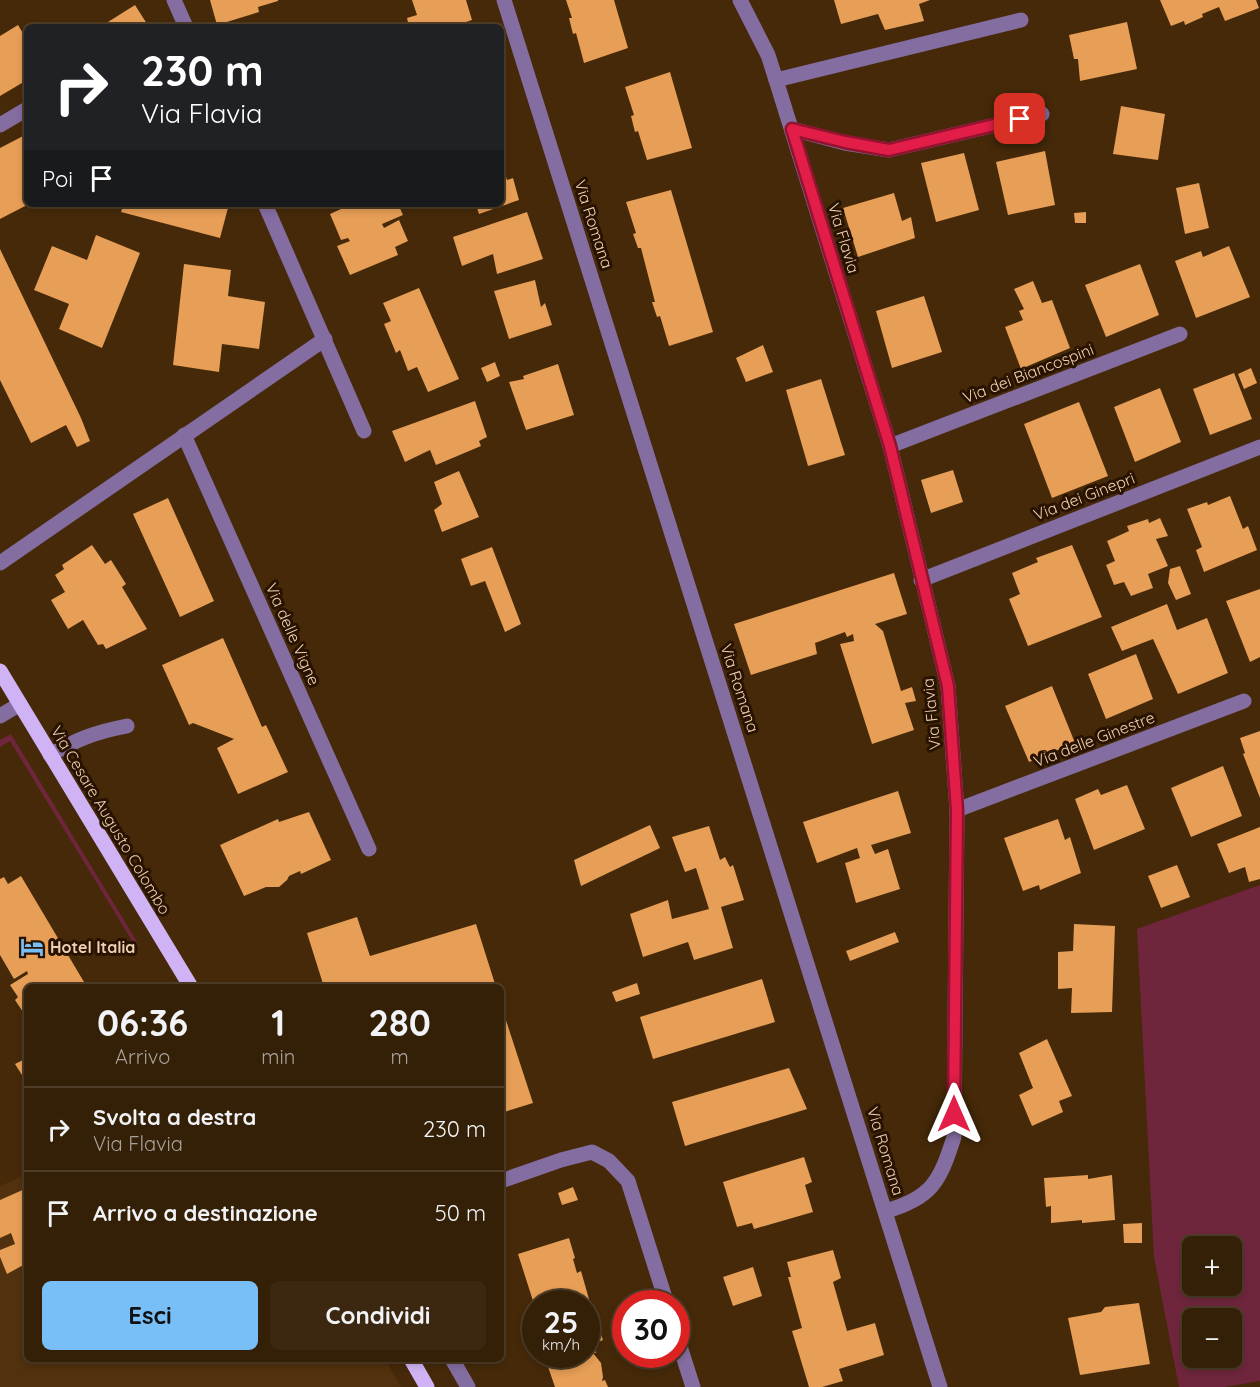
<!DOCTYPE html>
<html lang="it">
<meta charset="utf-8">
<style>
:root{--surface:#341f07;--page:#3c2711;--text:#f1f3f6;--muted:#a9a29b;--line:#4e3d28;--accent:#78bff8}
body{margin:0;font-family:Quicksand,sans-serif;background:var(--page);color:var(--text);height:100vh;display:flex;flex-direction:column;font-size:22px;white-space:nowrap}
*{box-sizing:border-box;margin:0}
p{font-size:20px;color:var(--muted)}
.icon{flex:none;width:33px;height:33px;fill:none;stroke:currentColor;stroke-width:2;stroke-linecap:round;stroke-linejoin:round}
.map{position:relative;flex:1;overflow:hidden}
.drawer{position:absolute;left:24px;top:984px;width:480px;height:378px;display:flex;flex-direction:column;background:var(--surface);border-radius:9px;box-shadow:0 3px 9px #0003,0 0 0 2px var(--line)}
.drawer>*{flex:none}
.banner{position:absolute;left:24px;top:24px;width:480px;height:183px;border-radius:9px;box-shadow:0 3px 9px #0003,0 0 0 2px var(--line);background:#202124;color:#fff;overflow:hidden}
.controls{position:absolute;left:1182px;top:1236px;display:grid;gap:12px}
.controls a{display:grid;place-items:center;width:60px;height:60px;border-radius:9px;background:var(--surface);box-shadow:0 3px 9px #0003,0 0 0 2px var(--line);font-size:30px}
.speed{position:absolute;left:522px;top:1290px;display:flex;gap:12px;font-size:30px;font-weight:700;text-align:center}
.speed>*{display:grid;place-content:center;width:78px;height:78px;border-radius:50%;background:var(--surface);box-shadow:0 3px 9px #0003,0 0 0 2px var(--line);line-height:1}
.speed small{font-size:15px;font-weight:400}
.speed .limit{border:9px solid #d22;background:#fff;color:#111}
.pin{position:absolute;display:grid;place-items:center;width:51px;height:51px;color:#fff;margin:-26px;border-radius:12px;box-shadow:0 3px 9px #0006}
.me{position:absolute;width:66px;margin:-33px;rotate:0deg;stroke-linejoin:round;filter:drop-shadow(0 0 4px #0008)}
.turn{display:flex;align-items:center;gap:21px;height:126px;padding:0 18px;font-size:27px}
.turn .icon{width:78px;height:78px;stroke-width:2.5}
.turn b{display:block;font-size:42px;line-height:51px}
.then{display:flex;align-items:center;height:57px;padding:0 18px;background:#0003;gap:12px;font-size:22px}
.eta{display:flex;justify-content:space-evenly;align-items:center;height:102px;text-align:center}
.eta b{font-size:36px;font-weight:700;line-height:42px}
.primary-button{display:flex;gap:12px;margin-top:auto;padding:12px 18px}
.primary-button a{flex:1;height:69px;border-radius:9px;background:var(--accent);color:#111;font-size:24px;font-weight:700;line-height:69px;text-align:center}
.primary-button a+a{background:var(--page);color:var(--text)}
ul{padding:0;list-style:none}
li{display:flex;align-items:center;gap:18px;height:84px;padding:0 18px;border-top:2px solid var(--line)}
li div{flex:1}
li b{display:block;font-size:22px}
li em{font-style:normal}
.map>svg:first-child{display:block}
</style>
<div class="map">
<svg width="1260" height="1387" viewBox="0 0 1260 1387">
<rect width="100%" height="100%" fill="#452909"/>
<path fill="#51310e" d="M27 1174V1359H385L401 1387H0V1186Z"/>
<g fill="#6f263d" fill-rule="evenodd">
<path d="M11 734 139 945 136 947 10 741 0 747V740Z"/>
<path d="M1260 885V1381L1224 1387H1179L1154 1257 1137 929ZM1192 1246H1232V1286H1192ZM1192 1318H1232V1358H1192Z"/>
</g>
<g fill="#e79e56">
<path d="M210 0H278V1L258 7 259 12 217 25Z"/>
<path d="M412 0H466L472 20 451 27H437V25L430 27H409L407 18 417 15Z"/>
<path d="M566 0H614L628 48 584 63 576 33 573 34 569 18H572Z"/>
<path d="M834 0H930L919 4 924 21 885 30 878 14 841 24Z"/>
<path d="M1160 0H1256L1259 8 1225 21 1219 7 1202 14 1203 17 1185 25 1184 21 1171 26Z"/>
<path d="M135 5 149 27H100Z"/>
<path d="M1127 22 1137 69 1080 81 1078 59H1074L1069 35Z"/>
<path d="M18 25 27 40V80L0 96V36Z"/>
<path d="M670 72 692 148 647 160 638 131 635 132 631 116 634 115 625 87Z"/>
<path d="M1121 106 1165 114 1158 160 1113 154Z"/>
<path d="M27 134V205L0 219V148Z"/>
<path d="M1045 151 1055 205 1008 215 996 162Z"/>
<path d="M964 153 979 210 936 222 921 163Z"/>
<path d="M502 164 507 180 513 178 519 200 479 214 476 204H501Z"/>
<path d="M1199 183 1209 228 1185 234 1176 188Z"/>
<path d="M671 190 713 332 669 346 660 316 657 317 652 302H655L641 248H638L633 234 636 233 626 202Z"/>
<path d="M894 193 902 221 911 217 915 238 858 257 843 208Z"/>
<path d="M124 204H229L220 238 121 212Z"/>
<path d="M352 204H398L403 215 382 224 384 228 399 220 408 241 395 247 398 255 350 275 337 246 350 241 348 238 341 240 330 214Z"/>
<path d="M527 212 543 259 497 274 493 254 462 266 453 237Z"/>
<path d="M1086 212V223H1075L1074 213Z"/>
<path d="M96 235 140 253 102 348 59 329 69 304 34 290 52 246 87 260Z"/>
<path d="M1229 246 1250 297 1196 318 1175 261 1201 251 1203 257Z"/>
<path d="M0 249 81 418 90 441 77 447 66 425 31 443 0 380Z"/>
<path d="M184 264 231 270 228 296 265 302 259 349 222 344 219 372 173 365Z"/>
<path d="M1140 264 1159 315 1106 337 1085 285Z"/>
<path d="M535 280 541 307 545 303 552 325 509 339 494 291Z"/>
<path d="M1033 281 1042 303 1052 300 1070 348 1021 369 1005 327 1023 320 1019 311 1024 309 1014 289Z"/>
<path d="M419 288 459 379 428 392 417 367 408 371 400 350 396 353 384 324 391 321 383 303Z"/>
<path d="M924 296 942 352 892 368 876 311Z"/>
<path d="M763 345 773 372 746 382 736 358Z"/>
<path d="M495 362 500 376 487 382 481 368Z"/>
<path d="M558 364 574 415 526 430 509 382 524 379 523 376Z"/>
<path d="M1251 368 1257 383 1244 389 1238 374Z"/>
<path d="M1234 373 1252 419 1210 435 1193 389Z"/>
<path d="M821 379 845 455 808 466 786 390Z"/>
<path d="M1160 388 1181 442 1135 462 1114 407Z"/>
<path d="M475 401 487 437 479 441 481 446 436 465 430 450 405 462 392 431Z"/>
<path d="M1079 402 1108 476 1052 498 1024 424Z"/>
<path d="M953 470 963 502 931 513 921 480Z"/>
<path d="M459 471 479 517 442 532 434 510 442 504 434 482Z"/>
<path d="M1230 496 1243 529 1248 526 1257 550 1204 572 1196 550 1202 547 1187 509 1207 502 1208 505Z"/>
<path d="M168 498 214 601 180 617 133 514Z"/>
<path d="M1160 518 1168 536 1156 539 1168 566 1148 574 1153 588 1131 596 1124 582 1114 585 1106 565 1115 561 1107 541 1129 531 1127 526 1148 519 1149 523Z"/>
<path d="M92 545 105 564 111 560 126 584 122 587 147 629 106 649 103 644 98 645 83 620 68 629 51 600 65 592 55 575 64 569 62 565Z"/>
<path d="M1072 545 1102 617 1028 646 1009 599 1020 594 1012 573 1038 562 1036 558Z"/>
<path d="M492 547 521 624 505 632 485 581 471 586 461 559Z"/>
<path d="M1180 566 1191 594 1176 600 1168 583 1170 569Z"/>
<path d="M894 573 907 614 875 624 883 631 901 691 912 687 916 701 905 703 914 730 872 744 840 644 854 641 853 634 847 637 845 632 815 643 817 654 751 675 734 624Z"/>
<path d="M1260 589V657L1250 662 1226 601Z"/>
<path d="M1167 604 1177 630 1207 618 1228 673 1178 694 1153 639 1122 651 1111 627Z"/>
<path d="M223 638 262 727 266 725 288 772 238 794 217 748 234 739 193 723 189 725 162 665Z"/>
<path d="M1136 654 1153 699 1106 719 1088 674Z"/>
<path d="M1052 686 1075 743 1029 762 1005 706Z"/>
<path d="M1260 731V798L1243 754 1245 753 1240 738Z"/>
<path d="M1223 766 1242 816 1191 837 1171 788Z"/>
<path d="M1127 785 1145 829 1094 850 1075 799 1098 789 1101 795Z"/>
<path d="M898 791 911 833 871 845 875 854 888 849 900 889 856 903 845 863 860 858 857 848 817 863 803 822Z"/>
<path d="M309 812 331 860 301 874 300 871 289 876 287 880 279 887H266L244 896 220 845 278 819 279 822Z"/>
<path d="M1058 819 1065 840 1070 837 1081 873 1040 890 1039 885 1023 891 1004 838Z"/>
<path d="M650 825 660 848 581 886 574 860Z"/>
<path d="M709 826 720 860 725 857 730 867 733 865 744 900 721 907 733 948 694 960 688 942 643 957 630 914 668 900 672 919 709 909 696 868 685 872 672 837Z"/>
<path d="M1260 827V879L1249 882 1245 867 1229 873 1217 844Z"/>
<path d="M1177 865 1190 897 1161 908 1148 876Z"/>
<path d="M21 876 87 987H27V1018L15 1000 18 997 10 985 28 974 27 971 14 979 0 955V879L4 877 8 884Z"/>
<path d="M357 917 370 956 476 924 496 987H324L307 933Z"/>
<path d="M1074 924 1115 926 1112 1012 1071 1013 1072 988 1058 989V952L1073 951Z"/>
<path d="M895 932 899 942 850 961 846 951Z"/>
<path d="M762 979 775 1022 653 1059 640 1017Z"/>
<path d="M637 983 640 994 616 1002 612 992Z"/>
<path d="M501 1005 533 1103 501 1113Z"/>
<path d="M1047 1039 1072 1096 1059 1101 1063 1112 1032 1126 1019 1095 1033 1088 1019 1053Z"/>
<path d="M27 1058V1083L15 1064Z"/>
<path d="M789 1068 807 1109 685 1146 672 1102Z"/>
<path d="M804 1157 812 1182 805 1185 813 1212 754 1229 752 1223 737 1227 723 1182Z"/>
<path d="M1088 1175V1179L1112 1175 1115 1220 1082 1223V1220L1051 1223V1206L1046 1207 1044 1178Z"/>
<path d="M573 1187 578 1200 562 1205 558 1193Z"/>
<path d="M27 1188V1263L7 1274 0 1257V1250L15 1244 11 1233 0 1238V1200Z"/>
<path d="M1142 1223V1243H1124L1123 1224Z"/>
<path d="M569 1238 575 1258 573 1259 577 1273 581 1271 591 1306 588 1308 593 1322 596 1321 603 1340 593 1344 596 1353H593L601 1363 603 1377 602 1381 605 1380 608 1387H555L545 1358 552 1356 551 1354H586V1304H534L518 1254Z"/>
<path d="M833 1250 841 1278 833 1282 847 1331 875 1323 884 1355 839 1369 843 1381 822 1387H809L792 1331 802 1328 788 1277H791L787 1262Z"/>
<path d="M753 1267 762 1296 733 1306 723 1277Z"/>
<path d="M1139 1303 1150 1364 1080 1375 1068 1318 1101 1312 1105 1307Z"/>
</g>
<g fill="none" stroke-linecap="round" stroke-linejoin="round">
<g stroke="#846da1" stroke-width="15">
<path d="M174 0 186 27"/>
<path d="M504 0 940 1387"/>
<path d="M740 0 768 55 776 80 890 446 948 686 957 810 954 1137C940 1181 932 1198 886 1211"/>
<path d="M776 80 1021 20"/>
<path d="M0 125 27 109"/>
<path d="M792 129 845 143 889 150 1042 114"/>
<path d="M265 204 364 431"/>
<path d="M184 435 369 849"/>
<path d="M890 446 1180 334"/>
<path d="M0 563 325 339"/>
<path d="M921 580 1260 447"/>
<path d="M0 716 20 704"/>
<path d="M50 755C77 739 96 732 127 726"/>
<path d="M957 810 1244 701"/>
<path d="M501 1181 561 1160 592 1152 609 1161 628 1181 667 1304"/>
<path d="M676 1334 693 1387"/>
<path d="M452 1359 468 1387"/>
</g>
<g stroke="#cfb3f4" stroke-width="15">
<path d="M0 671 191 987"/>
<path d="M411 1359 427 1387"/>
</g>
</g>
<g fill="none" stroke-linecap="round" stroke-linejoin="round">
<g stroke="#92132f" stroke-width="15">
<path id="route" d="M954 1114 957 810 948 686 890 446 792 129 845 142 889 150 1020 119"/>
</g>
<use href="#route" stroke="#e11d48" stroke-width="10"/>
</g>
<defs>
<g id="hotel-bare" transform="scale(1.8)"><path d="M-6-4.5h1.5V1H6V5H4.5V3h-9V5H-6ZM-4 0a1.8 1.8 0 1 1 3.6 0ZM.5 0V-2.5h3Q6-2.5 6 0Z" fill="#78bff8" stroke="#281200" stroke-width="2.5" paint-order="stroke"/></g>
</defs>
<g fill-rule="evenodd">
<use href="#hotel-bare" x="32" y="947"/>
</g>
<g text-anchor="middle" stroke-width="6" stroke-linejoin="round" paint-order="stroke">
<g font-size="16" fill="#efd0b4" stroke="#281200">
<text transform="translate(594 224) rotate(72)" y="6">Via Romana</text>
<text transform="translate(844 238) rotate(73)" y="6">Via Flavia</text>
<text transform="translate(1028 373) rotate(-21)" y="6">Via dei Biancospini</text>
<text transform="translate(1084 496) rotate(-21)" y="6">Via dei Ginepri</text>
<text transform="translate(293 634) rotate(66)" y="6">Via delle Vigne</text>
<text transform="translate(740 688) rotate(72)" y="6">Via Romana</text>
<text transform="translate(931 714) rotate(-96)" y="6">Via Flavia</text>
<text transform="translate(1094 739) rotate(-21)" y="6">Via delle Ginestre</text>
<text transform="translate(111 820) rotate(59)" y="6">Via Cesare Augusto Colombo</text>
<text transform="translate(886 1151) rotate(73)" y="6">Via Romana</text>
</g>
<g font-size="16" font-weight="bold" fill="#efd0b4" stroke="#281200" text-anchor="start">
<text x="50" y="953">Hotel Italia</text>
</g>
</g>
</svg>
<div class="controls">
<a>+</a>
<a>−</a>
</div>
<div class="speed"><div>25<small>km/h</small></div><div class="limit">30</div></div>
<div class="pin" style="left:1020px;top:119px;background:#d93025"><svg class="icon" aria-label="arrive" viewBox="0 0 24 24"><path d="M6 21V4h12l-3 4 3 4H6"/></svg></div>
<svg class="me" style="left:954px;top:1114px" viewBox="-20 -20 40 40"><path d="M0-17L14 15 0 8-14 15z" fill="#e11d48" stroke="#fff" stroke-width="4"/></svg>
<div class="banner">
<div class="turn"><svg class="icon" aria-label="right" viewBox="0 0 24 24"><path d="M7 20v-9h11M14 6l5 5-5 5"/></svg><div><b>230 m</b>Via Flavia</div></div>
<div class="then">Poi<svg class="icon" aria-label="arrive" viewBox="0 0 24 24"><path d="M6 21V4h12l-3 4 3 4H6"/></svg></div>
</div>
<section class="drawer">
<div class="eta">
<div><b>06:36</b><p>Arrivo</p></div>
<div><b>1</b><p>min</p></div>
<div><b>280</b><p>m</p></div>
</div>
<ul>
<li><svg class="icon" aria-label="right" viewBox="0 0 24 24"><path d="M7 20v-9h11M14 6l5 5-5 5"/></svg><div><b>Svolta a destra</b><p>Via Flavia</p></div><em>230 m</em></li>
<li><svg class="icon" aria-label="arrive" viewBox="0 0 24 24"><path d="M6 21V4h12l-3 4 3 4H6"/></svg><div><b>Arrivo a destinazione</b></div><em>50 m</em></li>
</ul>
<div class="primary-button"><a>Esci</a><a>Condividi</a></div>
</section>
</div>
